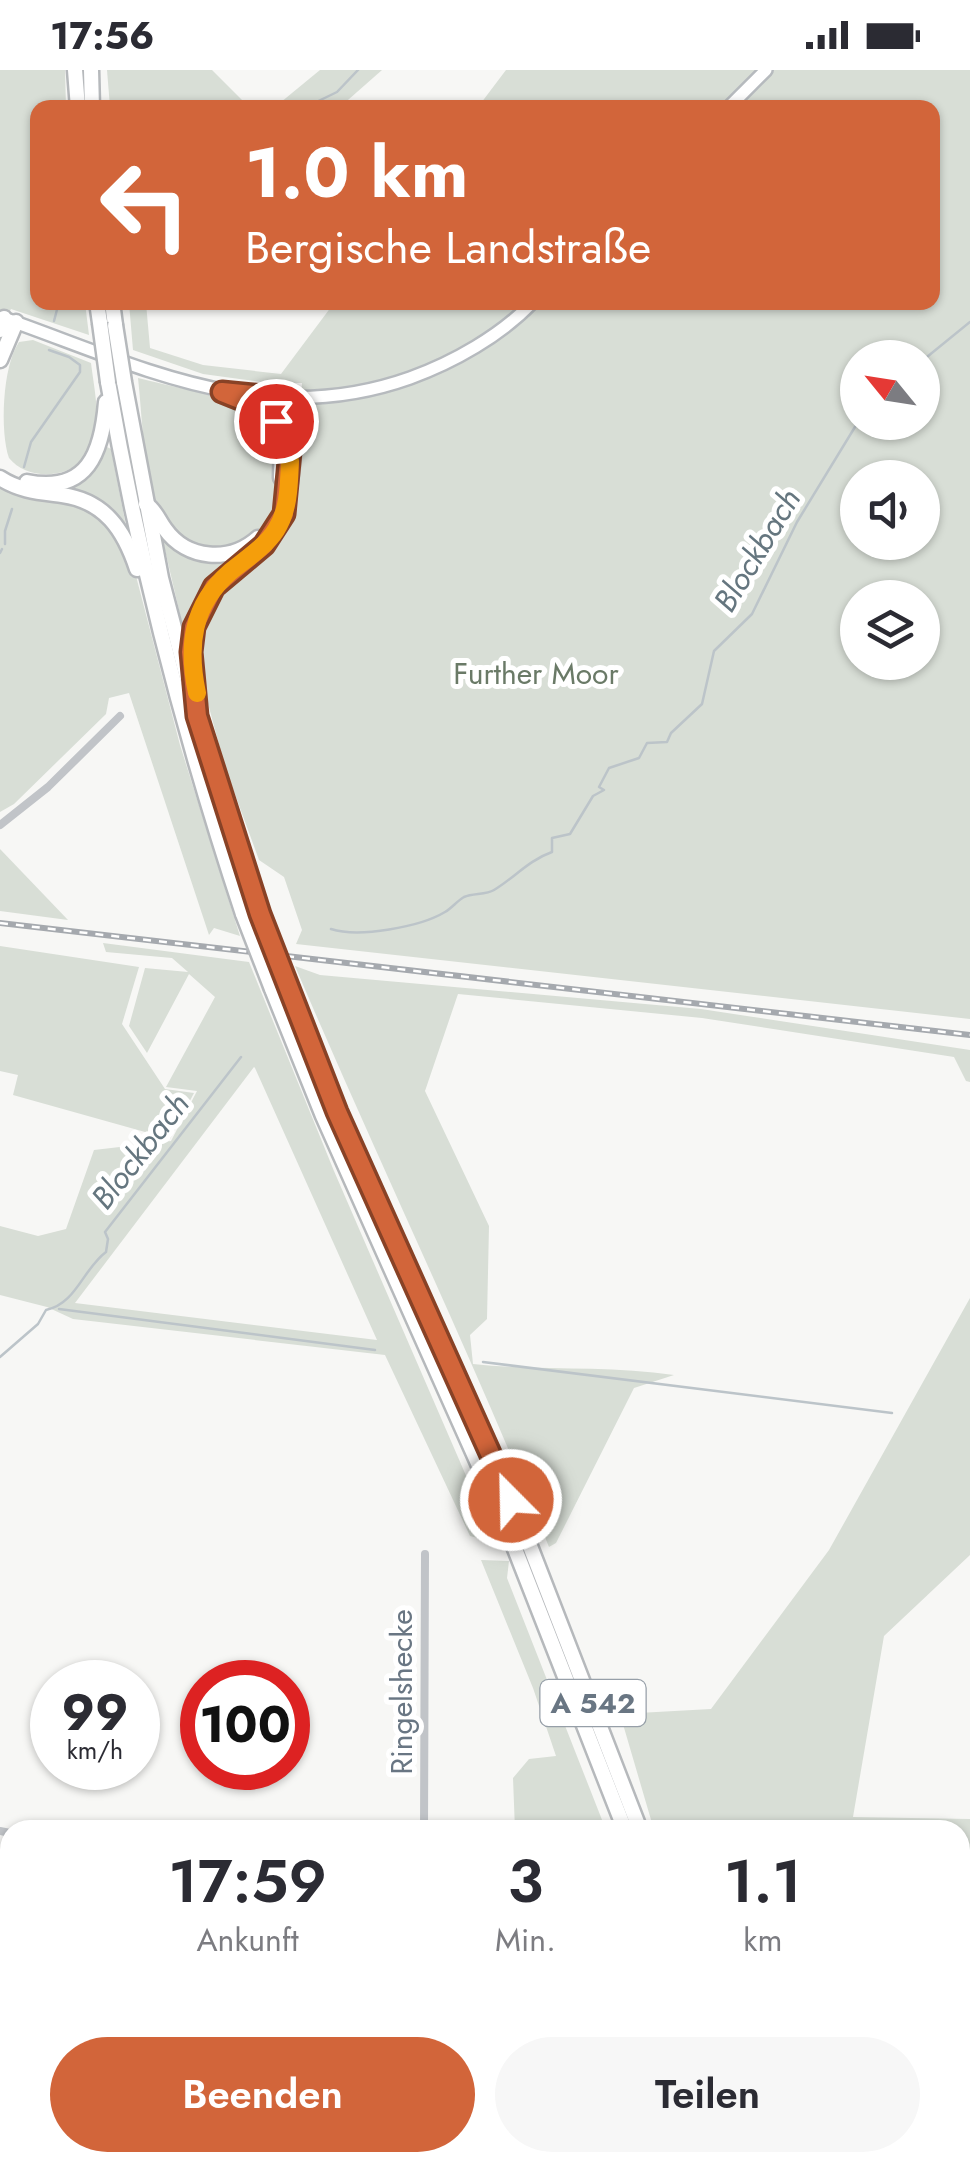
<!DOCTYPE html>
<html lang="de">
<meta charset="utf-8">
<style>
:root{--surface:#fff;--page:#f7f7f7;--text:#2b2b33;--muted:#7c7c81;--accent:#d2653a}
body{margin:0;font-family:Jost,sans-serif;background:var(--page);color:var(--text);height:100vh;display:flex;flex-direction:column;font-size:38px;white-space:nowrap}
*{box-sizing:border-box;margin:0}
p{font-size:32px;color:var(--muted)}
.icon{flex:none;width:55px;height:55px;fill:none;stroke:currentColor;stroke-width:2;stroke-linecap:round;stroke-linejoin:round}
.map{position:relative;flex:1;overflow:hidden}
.side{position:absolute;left:0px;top:1750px;width:970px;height:352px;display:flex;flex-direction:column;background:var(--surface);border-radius:30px 30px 0 0;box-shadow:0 2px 8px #0004}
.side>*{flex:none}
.top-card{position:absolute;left:30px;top:30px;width:910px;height:210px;border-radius:20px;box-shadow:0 2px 8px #0004;background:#d2653a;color:#fff;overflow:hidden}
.needle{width:65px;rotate:300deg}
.buttons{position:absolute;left:840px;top:270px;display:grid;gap:20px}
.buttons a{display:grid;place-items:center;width:100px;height:100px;border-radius:50%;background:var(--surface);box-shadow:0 2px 8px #0004;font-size:50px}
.speed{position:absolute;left:30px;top:1590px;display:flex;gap:20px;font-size:50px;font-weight:700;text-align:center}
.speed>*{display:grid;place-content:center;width:130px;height:130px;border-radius:50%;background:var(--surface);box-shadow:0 2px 8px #0004;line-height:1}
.speed small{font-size:25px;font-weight:400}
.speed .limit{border:15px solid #d22;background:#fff;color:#111}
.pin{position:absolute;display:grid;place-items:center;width:85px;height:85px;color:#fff;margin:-42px;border:5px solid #fff;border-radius:50%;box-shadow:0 2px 10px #0007}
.me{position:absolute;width:110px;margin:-55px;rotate:337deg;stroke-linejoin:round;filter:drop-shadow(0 0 8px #0008)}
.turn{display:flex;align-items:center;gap:35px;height:210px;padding:0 50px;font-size:45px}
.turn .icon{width:130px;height:130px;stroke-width:2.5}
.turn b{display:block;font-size:70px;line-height:85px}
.eta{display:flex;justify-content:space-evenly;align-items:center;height:170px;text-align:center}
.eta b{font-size:60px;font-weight:600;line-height:70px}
.primary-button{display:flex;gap:20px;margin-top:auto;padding:20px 50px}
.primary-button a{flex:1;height:115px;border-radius:60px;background:var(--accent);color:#fff;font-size:40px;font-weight:600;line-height:115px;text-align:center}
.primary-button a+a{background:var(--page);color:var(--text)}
.status{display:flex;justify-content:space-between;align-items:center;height:70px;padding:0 50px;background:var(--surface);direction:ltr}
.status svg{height:28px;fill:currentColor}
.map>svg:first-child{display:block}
</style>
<div class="status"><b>17:56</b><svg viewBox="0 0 49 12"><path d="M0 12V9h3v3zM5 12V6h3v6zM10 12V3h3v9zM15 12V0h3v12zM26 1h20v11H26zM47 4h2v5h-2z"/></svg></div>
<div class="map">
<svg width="970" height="2101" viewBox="0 0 970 2101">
<rect width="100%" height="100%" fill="#f7f7f5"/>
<path fill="#e5e6e5" d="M962 1792H970V2008L960 2005Z"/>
<g fill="#d8ded6" fill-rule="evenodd">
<path d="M0 0H65L66 37 38 38V232L85 233 89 265 11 239 0 258Z"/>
<path d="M107 0H212L249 37H110Z"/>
<path d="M320 0H382L340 37H275Z"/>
<path d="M506 0H970V949L296 874 302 860 284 807 259 790 225 697 199 600 201 573 214 528 273 478 294 443 302 313H269L203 304 133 280 129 233H146L150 278 203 295 281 304 334 233 932 232V38L478 37ZM858 288H922V352H858ZM858 408H922V472H858ZM858 528H922V592H858Z"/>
<path d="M33 270 91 293C94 318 102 352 92 376 80 408 30 414 9 388 0 362 2 297 19 272Z"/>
<path d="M138 308C168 316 248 330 269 349 280 359 278 380 278 393 277 416 277 440 263 459 235 495 180 480 160 444 144 415 142 343 138 308Z"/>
<path d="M107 377 111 379 126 456 104 435 52 419C79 411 94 403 107 377Z"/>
<path d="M0 413 75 431 102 444 130 483 180 675 240 866 214 858 209 865 129 623 109 628 106 644 14 734 0 742Z"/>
<path d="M161 463 184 482 245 486 191 549 186 570Z"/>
<path d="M0 779 68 850 0 841Z"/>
<path d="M103 873 249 892 334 1101 477 1431 500 1474 470 1466 385 1285 73 1249 47 1237 0 1225V1156L38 1166 66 1159 94 1080 171 1071 197 1021 166 1017 215 927 189 904 147 983 129 956 145 898 188 902 172 888 106 882ZM254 997 255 998 377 1270 75 1233Z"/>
<path d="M0 876 139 897 122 954 165 1019 194 1023 170 1069 13 1025 18 1005 0 1001Z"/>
<path d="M295 896 320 905 701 939 970 980V1012L966 1011 954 987 702 948 458 924 425 1021 489 1156 487 1249 470 1265 473 1294C539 1301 608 1295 674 1305L634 1318 556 1473 549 1477C470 1281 378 1091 295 896Z"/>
<path d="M970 1228V1485L884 1566 853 1747 970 1749V1810H960V1760H654L620 1644 711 1639 829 1480Z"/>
<path d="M481 1490 509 1491 507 1508 606 1760H515L513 1708 529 1689 556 1686 533 1618Z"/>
<path d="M960 2005 970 2008V2101H882L883 2093 960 2092Z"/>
<path d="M484 2092H714L717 2101H479Z"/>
</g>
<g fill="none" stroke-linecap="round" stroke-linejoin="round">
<g stroke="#bcc4c9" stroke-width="2.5">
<path d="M304 38 337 22 358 0"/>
<path d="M54 251 59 232"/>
<path d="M922 291 970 252"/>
<path d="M24 397 31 372 80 302V295L69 287 49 280"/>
<path d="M5 474V461L12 439"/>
<path d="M0 483 2 479"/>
<path d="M331 859C359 868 420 857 445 842 452 838 457 831 464 827 473 823 486 825 494 820 514 808 529 790 552 782V768L570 764 593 726 604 720 599 717 609 698 639 688 647 673 667 672 671 663 702 634 714 581 752 544 797 452 858 352"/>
<path d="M59 1239 375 1280"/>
<path d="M0 1287 38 1254 46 1240C76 1234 83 1199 106 1182L108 1169 105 1162 241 987"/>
<path d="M483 1292 892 1343"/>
<path d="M960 1787 970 1788"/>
<path d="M604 2101 605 2092"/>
</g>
<g stroke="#b6babe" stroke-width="16">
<g id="secondary">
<path d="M728 38 766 0"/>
<path d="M9 250C144 298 264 360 410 308 454 292 500 266 533 232"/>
</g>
</g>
<g stroke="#b6b9bc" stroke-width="19">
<g id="motorway">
<path d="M75 0 78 38"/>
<path d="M91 0 92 38"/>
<path d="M97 232 100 253"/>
<path d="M112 232 115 255"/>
<path d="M0 260 4 248"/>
<path d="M0 290 16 252"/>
<path d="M108 312C139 493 185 669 243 844"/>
<path d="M124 312 161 508 197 646 260 844"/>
<path d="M222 322 272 344 280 362"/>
<path d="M0 408C20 421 39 422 62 425 105 431 124 460 137 499"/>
<path d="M281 408 283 329"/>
<path d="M27 412C88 424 102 382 106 332"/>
<path d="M146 434C156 441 158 450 165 459 187 490 230 493 258 468"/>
<path d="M192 601C190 547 204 524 245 490 257 480 270 471 277 458 293 431 295 361 295 329"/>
<path d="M272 919 323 1046 506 1456 625 1760"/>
<path d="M289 921 337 1041 523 1458 640 1760"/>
<path d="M733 2092 735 2101"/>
<path d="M748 2092 751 2101"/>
</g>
</g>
<g stroke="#c1c4c8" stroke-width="8">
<path d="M0 755 48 717 120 646"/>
<path d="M424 1760 425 1484"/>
<path d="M0 1761 10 1763"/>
<path d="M0 1918 10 1900"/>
<path d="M434 2092H440"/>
<path d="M13 2101 18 2092"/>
<path d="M185 2101 186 2092"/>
<path d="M875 2101 876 2092"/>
</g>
<use href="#secondary" stroke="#fff" stroke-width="11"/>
<use href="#motorway" stroke="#fff" stroke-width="14"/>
<g stroke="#a5a9ae" stroke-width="6">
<path id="rail" d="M0 853 970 965"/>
</g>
<use href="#rail" stroke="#fff" stroke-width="2.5" stroke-dasharray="8" stroke-linecap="butt"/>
<g stroke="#b6b9bc" stroke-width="19" stroke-linecap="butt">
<g id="motorway-bridge">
<path d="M100 253 108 312"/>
<path d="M115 255 124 312"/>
<path d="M243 844 272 919"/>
<path d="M260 844 289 921"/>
</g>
</g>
<use href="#motorway-bridge" stroke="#fff" stroke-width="14"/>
</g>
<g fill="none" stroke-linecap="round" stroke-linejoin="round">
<g stroke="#884226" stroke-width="25">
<path id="route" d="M276 351 262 338 222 322 295 329 284 444 264 475 214 517 194 557 191 582 197 646 260 844 337 1042 511 1430"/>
</g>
<use href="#route" stroke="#d2653a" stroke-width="18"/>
<path stroke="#f59e0b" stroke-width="18" d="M197 623C187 576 192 535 230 502 246 489 265 477 276 460 289 440 289 414 290 391"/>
</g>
<g text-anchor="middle" stroke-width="10" stroke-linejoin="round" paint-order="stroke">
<rect fill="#fff" stroke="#969fa8" stroke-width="2.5" x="540.5" y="1610" width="105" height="46" rx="8"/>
<g font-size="28" font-weight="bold" fill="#697683">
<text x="593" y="1643">A 542</text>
</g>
<g font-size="30" fill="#6a7a67" stroke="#fff">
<text x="536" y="614">Further Moor</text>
</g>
<g font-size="30" fill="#697683" stroke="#fff">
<text transform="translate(402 1622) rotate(-90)" y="10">Ringelshecke</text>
</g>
<g font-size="32" font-style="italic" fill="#65767f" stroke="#fff">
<text transform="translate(757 480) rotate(-59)" y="11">Blockbach</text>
<text transform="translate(140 1081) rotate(-52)" y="11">Blockbach</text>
</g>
</g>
</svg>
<div class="buttons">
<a><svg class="needle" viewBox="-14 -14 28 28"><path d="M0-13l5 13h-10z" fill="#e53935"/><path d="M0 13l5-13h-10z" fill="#7c7c81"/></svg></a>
<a><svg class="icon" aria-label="sound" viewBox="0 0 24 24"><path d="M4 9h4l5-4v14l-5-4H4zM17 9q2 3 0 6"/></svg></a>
<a><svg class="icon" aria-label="layers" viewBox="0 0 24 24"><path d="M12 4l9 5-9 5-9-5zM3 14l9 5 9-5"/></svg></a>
</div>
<div class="speed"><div>99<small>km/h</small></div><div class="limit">100</div></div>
<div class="pin" style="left:276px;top:351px;background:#d93025"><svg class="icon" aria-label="arrive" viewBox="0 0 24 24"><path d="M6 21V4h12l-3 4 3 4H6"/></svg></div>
<svg class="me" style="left:511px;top:1430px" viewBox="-20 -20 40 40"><circle r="17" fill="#d2653a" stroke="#fff" stroke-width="3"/><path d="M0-11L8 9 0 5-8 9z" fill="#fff"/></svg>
<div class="top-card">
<div class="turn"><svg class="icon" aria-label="left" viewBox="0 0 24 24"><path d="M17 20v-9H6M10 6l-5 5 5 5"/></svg><div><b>1.0 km</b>Bergische Landstraße</div></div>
</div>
<section class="side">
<div class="eta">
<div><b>17:59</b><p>Ankunft</p></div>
<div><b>3</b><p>Min.</p></div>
<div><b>1.1</b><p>km</p></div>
</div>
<div class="primary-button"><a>Beenden</a><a>Teilen</a></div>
</section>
</div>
